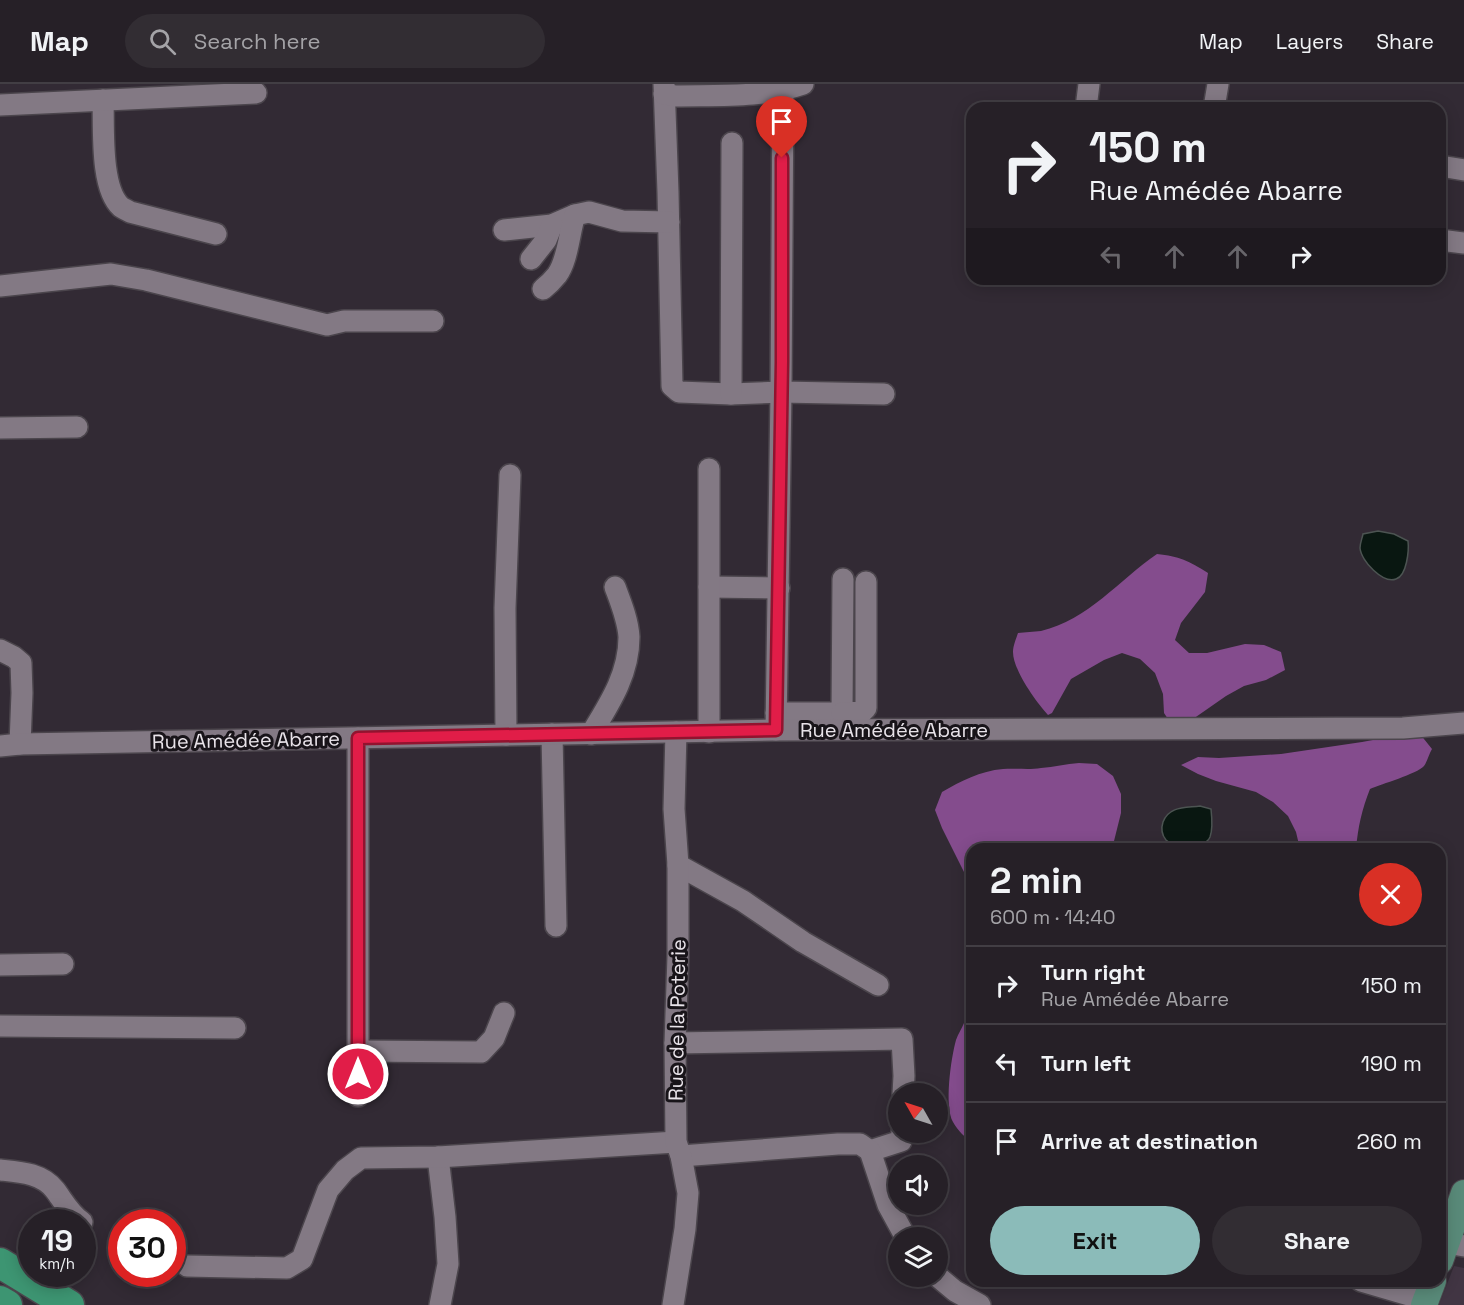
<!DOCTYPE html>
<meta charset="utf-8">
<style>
:root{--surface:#262027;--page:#322d33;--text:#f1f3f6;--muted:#a4a3a7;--line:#423e44;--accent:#8bbbb9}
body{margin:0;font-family:"Space Grotesk",sans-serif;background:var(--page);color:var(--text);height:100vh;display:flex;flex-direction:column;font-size:22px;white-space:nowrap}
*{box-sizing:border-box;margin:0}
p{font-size:20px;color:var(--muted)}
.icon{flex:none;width:33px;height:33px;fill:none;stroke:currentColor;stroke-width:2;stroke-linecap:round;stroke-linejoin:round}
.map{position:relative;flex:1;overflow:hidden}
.side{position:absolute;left:966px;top:759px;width:480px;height:444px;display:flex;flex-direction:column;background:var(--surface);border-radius:18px;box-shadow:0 3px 15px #0003,0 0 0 2px var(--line)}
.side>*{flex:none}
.banner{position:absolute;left:966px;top:18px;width:480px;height:183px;border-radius:18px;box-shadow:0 3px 15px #0003,0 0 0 2px var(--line);background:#262027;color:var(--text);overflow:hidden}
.needle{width:39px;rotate:309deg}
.controls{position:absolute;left:888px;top:999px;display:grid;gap:12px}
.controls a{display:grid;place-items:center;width:60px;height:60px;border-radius:50%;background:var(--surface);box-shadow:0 3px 15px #0003,0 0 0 2px var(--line);font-size:30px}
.speed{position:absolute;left:18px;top:1125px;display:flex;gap:12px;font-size:30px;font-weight:700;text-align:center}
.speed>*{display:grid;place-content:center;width:78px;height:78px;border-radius:50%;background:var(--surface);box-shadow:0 3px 15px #0003,0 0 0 2px var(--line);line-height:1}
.speed small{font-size:15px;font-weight:400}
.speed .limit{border:9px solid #d22;background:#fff;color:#111}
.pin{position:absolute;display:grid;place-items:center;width:51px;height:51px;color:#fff;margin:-62px -26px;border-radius:50% 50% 50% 0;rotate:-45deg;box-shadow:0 0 6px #0007}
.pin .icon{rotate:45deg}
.me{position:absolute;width:66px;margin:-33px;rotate:0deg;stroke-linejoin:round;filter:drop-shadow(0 0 4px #0008)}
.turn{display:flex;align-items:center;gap:21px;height:126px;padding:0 24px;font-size:27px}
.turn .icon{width:78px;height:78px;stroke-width:2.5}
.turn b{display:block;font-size:42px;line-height:51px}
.lanes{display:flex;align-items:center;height:57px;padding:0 24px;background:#0003;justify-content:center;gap:30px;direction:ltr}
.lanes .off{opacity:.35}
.round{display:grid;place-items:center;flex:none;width:63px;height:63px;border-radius:32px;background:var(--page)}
.summary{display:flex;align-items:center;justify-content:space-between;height:102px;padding:0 24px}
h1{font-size:36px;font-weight:700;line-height:45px}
.cta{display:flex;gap:12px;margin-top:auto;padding:12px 24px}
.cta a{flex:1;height:69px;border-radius:36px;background:var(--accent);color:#111;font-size:24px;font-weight:700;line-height:69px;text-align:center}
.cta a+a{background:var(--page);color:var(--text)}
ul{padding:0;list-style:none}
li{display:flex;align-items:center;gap:18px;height:78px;padding:0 24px;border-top:2px solid var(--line)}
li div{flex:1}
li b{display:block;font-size:22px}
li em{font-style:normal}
header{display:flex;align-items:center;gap:36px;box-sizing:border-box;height:84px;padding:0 30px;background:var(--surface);border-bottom:2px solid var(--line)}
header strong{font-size:28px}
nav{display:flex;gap:33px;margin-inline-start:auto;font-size:21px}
.search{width:420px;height:54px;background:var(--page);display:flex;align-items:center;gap:15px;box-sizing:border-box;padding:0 21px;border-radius:33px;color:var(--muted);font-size:22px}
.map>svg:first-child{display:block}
</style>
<header>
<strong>Map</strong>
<div class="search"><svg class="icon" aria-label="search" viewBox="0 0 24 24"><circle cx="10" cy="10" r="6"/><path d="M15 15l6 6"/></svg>Search here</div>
<nav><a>Map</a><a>Layers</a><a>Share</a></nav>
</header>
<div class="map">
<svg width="1464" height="1221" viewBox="0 0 1464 1221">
<rect width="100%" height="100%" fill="#322a34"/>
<path fill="#413543" d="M1454 1182 1464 1184V1221H1439Z"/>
<g fill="#844c8d">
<path d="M1157 470C1179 472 1189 477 1208 489L1205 508 1181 539 1175 556 1189 569H1207L1245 560 1264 561 1281 568 1285 586 1266 596 1244 602 1226 612 1193 635 1174 644 1164 629 1163 610 1155 589 1140 575 1122 569 1104 576 1071 595 1052 629 1048 631C1036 618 1013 586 1013 568 1013 562 1016 555 1018 549 1025 548 1034 548 1041 547 1088 536 1119 496 1157 470Z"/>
<path d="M1420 650 1432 665C1429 670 1427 678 1424 682 1417 690 1381 700 1370 705 1362 725 1358 743 1356 765H1300L1296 748 1288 732 1273 718 1256 708 1216 697 1198 690 1181 681 1198 673 1219 674 1281 670 1362 658 1400 651Z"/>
<path d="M1079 679 1097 680 1113 692 1121 710V729L1112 765H972V804L942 744 935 726 942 708C961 697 980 687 1003 685 1016 684 1029 686 1041 684 1054 683 1066 680 1079 679Z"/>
<path d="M972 935V1059C965 1053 958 1047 953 1038 944 1022 951 974 956 956 958 950 962 944 964 939Z"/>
</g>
<g fill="#091711" stroke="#4c5452" stroke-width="1.5">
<path d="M1378 447 1394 450 1408 457C1409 466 1407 492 1396 495 1383 500 1361 477 1360 464 1360 459 1362 455 1363 450Z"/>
<path d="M1200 722 1211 725C1212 734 1213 745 1210 753 1205 765 1174 764 1166 756 1162 751 1161 744 1163 738 1169 722 1185 724 1200 722Z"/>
</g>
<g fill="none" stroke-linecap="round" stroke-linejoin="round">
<g stroke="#4b454c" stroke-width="24">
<g id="minor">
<path d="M664 0 668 108 672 302 679 308 731 310 781 308 776 646"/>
<path d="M783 6 781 308 884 310"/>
<path d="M664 10 676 12C718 11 763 14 803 0"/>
<path d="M103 16C104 44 100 104 121 123 124 125 127 126 130 128L216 150"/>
<path d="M0 21 256 9"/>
<path d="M1086 24 1089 0"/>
<path d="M1214 24 1218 0"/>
<path d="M1440 82 1464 86"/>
<path d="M504 146 552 141 575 131"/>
<path d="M1440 156 1464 159"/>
<path d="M531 175 546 156 552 141"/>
<path d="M0 202 111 190 146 196 327 241 344 237H433"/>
<path d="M543 205C548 201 553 196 557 191 568 176 569 149 575 131L589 128 622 137 669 138"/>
<path d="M731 310 732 59"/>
<path d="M0 344 77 343"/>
<path d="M709 503 779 504"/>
<path d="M0 566 14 573 21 579 22 609 20 660"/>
<path d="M776 629H842L843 495"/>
<path d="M842 629 862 628 866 624V498"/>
<path d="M709 648V385"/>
<path d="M552 650 556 842"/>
<path d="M591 650C610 619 629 590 629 553 628 536 621 519 615 503"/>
<path d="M506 651 505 524 510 391"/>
<path d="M0 662 20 660 776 646 1403 644 1464 639"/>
<path d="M678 781 743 817 803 858 878 901"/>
<path d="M0 881 63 880"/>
<path d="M0 942 235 944"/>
<path d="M675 959 902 955 904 992 903 1010"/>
<path d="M358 967 481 968 494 954 504 929"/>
<path d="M358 1012V654"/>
<path d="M870 1067 901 1057 902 1048"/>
<path d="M681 1072 838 1060H860L870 1067 888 1121 906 1154"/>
<path d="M438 1073 445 1133 448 1180 440 1221"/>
<path d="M0 1086C20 1088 42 1089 55 1106 64 1118 70 1130 82 1138"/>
<path d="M1446 1159 1464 1162"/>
<path d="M187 1182 287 1184 302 1175 328 1106 345 1086 361 1074 438 1073 676 1058"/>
<path d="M937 1192 955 1207 980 1221"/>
<path d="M1361 1197 1426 1216"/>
<path d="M673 1221 685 1145 688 1109 681 1072 676 1058 675 959 678 872V781L674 725 676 648"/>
</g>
</g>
<g stroke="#4b454c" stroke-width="28">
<g id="major">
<path d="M1440 1177 1464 1109"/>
<path d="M1424 1221 1433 1197"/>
</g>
</g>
<g stroke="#4b454c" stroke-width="33">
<g id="highway">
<path d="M0 1179 69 1221"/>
<path d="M0 1217 7 1221"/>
</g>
</g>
<use href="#minor" stroke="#837984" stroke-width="21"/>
<use href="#major" stroke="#598a79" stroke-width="26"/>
<use href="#highway" stroke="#3d9572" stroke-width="30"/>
</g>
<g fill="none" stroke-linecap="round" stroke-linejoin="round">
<g stroke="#92132f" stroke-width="15">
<path id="route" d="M358 990V654L776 646 782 278V74"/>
</g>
<use href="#route" stroke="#e11d48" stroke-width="10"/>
</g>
<g text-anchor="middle" stroke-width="6" stroke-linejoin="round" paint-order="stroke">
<g font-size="20" fill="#e8e3e9" stroke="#181419">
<text x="894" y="653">Rue Amédée Abarre</text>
<text transform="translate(246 656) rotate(-1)" y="7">Rue Amédée Abarre</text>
<text transform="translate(677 936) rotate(-89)" y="7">Rue de la Poterie</text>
</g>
</g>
</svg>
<div class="controls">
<a><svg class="needle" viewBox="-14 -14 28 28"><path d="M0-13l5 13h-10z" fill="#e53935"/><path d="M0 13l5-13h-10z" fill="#a4a3a7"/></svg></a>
<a><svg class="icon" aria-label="sound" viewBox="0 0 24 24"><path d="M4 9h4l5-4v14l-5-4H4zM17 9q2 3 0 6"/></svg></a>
<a><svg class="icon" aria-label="layers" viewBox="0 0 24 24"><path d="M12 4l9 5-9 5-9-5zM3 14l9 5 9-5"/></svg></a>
</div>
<div class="speed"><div>19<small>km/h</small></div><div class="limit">30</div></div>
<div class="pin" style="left:782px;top:74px;background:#d93025"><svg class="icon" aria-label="arrive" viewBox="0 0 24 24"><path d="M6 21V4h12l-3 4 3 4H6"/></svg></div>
<svg class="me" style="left:358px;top:990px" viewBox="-20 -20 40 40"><circle r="17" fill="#e11d48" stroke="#fff" stroke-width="3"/><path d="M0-11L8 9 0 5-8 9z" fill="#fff"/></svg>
<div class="banner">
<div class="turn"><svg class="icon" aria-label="right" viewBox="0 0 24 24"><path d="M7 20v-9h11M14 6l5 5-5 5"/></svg><div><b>150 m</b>Rue Amédée Abarre</div></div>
<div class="lanes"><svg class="icon off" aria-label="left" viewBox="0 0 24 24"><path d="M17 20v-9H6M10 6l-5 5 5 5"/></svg><svg class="icon off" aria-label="ahead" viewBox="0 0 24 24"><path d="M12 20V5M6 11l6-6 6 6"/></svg><svg class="icon off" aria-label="ahead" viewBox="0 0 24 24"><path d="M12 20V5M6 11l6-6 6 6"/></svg><svg class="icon" aria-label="right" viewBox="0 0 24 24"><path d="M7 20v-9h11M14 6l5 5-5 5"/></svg></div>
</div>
<section class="side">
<div class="summary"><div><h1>2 min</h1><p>600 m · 14:40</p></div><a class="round" style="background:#d93025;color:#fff"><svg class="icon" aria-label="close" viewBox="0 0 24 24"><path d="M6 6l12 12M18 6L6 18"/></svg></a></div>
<ul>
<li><svg class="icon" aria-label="right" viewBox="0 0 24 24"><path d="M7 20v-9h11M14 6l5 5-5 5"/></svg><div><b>Turn right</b><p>Rue Amédée Abarre</p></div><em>150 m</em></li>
<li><svg class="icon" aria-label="left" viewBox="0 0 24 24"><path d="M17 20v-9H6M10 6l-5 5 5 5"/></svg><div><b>Turn left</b></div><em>190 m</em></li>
<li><svg class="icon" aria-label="arrive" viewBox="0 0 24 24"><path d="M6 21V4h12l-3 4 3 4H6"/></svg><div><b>Arrive at destination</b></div><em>260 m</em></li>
</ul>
<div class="cta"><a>Exit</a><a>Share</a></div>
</section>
</div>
